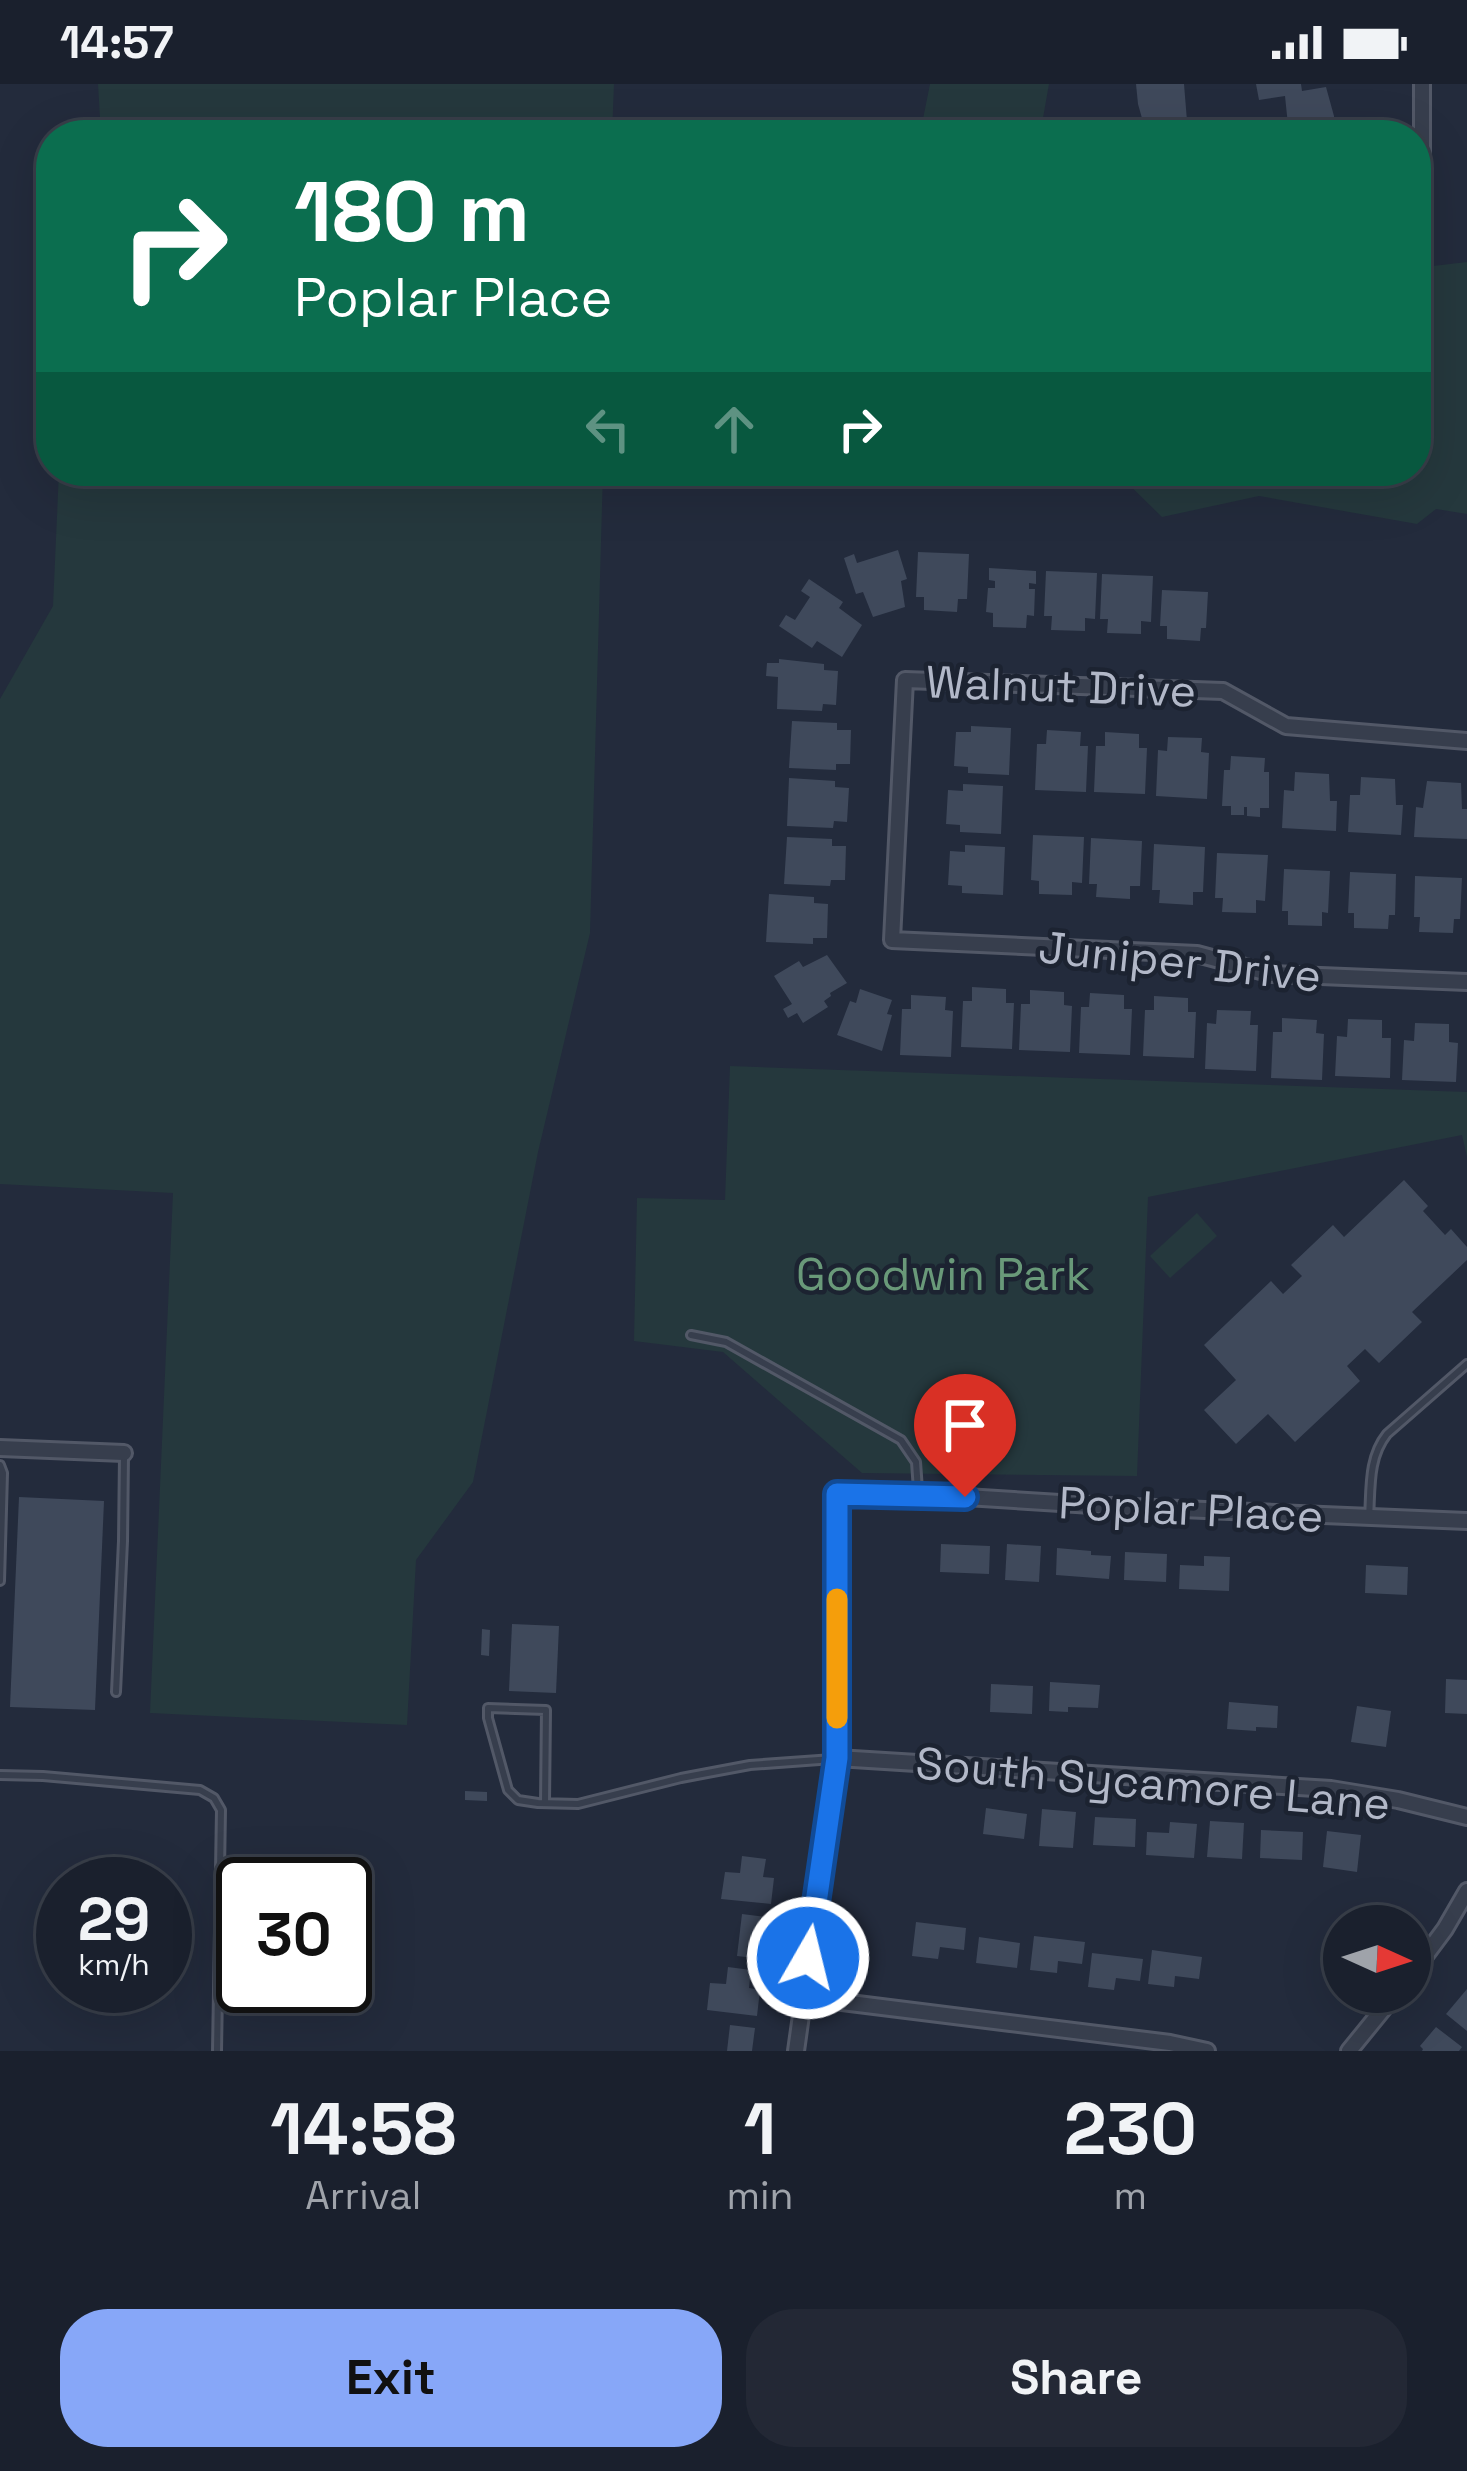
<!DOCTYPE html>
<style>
:root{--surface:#1a202d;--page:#232835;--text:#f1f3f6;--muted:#9fa3aa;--line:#383e49;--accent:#87a7f8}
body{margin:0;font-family:"Space Grotesk",sans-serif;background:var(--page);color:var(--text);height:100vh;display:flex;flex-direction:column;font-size:45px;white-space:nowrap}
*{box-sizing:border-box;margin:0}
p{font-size:39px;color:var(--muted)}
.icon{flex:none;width:66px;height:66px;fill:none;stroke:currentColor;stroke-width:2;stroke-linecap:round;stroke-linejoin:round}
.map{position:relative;height:1967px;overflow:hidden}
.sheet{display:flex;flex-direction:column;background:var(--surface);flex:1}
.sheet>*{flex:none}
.hud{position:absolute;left:36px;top:36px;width:1395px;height:366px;border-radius:48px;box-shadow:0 12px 48px #0002,0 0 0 3px var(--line);background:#0b6e4f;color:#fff;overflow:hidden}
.needle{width:78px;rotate:93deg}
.buttons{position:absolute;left:1323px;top:1821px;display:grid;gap:24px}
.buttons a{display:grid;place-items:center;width:108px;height:108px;border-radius:50%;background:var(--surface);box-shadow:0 12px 48px #0002,0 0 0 3px var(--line);font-size:60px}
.speed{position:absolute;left:36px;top:1773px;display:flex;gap:24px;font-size:60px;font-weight:700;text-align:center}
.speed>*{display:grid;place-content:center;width:156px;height:156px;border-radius:50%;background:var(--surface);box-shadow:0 12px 48px #0002,0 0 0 3px var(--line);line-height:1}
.speed small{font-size:30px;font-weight:400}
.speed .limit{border:6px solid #111;border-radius:18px;background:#fff;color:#111}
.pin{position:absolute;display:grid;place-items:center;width:102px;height:102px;color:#fff;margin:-123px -51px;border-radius:50% 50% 50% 0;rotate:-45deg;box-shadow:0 0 12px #0007}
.pin .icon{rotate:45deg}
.me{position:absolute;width:132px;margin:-66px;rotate:8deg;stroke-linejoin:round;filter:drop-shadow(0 0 9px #0008)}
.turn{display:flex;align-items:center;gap:42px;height:252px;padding:0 60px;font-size:54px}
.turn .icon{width:156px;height:156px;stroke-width:2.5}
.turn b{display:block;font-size:84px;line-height:102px}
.lanes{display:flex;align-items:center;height:114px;padding:0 60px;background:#0003;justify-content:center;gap:60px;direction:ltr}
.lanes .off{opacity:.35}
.eta{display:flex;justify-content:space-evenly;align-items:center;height:204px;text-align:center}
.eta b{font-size:72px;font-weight:600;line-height:84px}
.button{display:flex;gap:24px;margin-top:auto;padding:24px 60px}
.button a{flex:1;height:138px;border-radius:48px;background:var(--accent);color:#111;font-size:48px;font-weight:600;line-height:138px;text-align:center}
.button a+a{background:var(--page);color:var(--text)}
.status{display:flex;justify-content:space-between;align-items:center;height:84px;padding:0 60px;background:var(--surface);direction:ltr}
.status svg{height:33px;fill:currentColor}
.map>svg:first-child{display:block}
</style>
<div class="status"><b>14:57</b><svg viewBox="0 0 49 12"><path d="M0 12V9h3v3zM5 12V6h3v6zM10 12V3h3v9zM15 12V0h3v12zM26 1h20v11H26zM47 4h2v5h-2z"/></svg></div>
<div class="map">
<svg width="1467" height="1967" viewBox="0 0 1467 1967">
<rect width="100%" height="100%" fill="#232b3c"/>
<g fill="#25383d">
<path d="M98 0H614L612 51H101Z"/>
<path d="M930 0H1049L1040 51H939L922 40Z"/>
<path d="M1467 178V430L1436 425 1417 440 1259 412 1162 433 1115 387H1416V184Z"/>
<path d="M59 387H603L590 849 538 1068 473 1398 416 1476 407 1641 150 1629 173 1109 0 1100V615L53 522Z"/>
<path d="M730 982 1467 1008V1073L1462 1051 1148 1113 1137 1392 862 1389 723 1268 634 1257 637 1114 725 1116Z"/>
<path d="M1197 1129 1217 1152 1170 1194 1150 1172Z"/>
</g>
<g fill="#3f495b">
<path d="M1136 0H1184L1187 37 1145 45 1138 20Z"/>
<path d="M1256 0H1301L1302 7 1326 3 1334 32 1335 51H1289L1285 12 1259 16Z"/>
<path d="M898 466 907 495 901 497 905 523 873 533 863 508 856 510 844 474 854 470 857 479Z"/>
<path d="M918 468 969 470 967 515H958L957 528 924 526V513H916Z"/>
<path d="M989 484 1036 487V500L1029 499V505H1035L1034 532 1027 531 1026 544 993 543V529L986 528 988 504H995V497L989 496Z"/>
<path d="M1046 487 1097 489 1095 535 1085 534V547L1051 546 1052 532H1044Z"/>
<path d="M1102 490 1153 492 1151 538 1141 537V550L1107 549 1108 535H1100Z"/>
<path d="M809 495 843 518 839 524 862 541 842 573 817 557 812 564 779 542 786 531 795 536 810 513 801 507Z"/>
<path d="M1162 506 1208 508 1206 544H1201L1200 557 1167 555V542H1160Z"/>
<path d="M779 575 824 580V586L838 587 836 621 823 620 822 627 777 625 778 593 766 592 767 579H779Z"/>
<path d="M792 637 837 639V646H851L850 680H836V686L789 684Z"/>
<path d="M971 642 1011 644 1009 691 968 689V683L954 682 956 648H971Z"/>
<path d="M1047 646 1081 648 1080 662H1088L1086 708 1035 706 1037 660H1046Z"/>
<path d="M1105 648 1139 650V664H1147L1145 710 1094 708 1096 662H1105Z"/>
<path d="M1168 653 1202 654 1201 668 1209 669 1207 715 1156 712 1158 666 1167 667Z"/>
<path d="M1231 672 1265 674 1264 688H1269V724H1260V733L1247 732V723H1244V731H1231V722H1222L1224 686H1230Z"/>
<path d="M1295 688 1329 690 1330 717H1337L1336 747 1282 744 1284 706 1294 707Z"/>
<path d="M1361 693 1395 695 1396 721H1403L1401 751 1348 748 1350 711H1360Z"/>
<path d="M789 694 835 697V703L849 704 847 738 834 737 833 744 787 742Z"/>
<path d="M1427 697 1461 699 1462 725H1467V755L1414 753 1416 723 1423 724Z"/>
<path d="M963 700 1003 702 1001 750 960 748V741L946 740 948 706 963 707Z"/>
<path d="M1033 751 1084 753 1082 799 1072 798V811L1039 810V797L1031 796Z"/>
<path d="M787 753 832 755V762H846L845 796H831L830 802 784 800Z"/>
<path d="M1091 754 1142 757 1140 802H1130V815L1096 813 1097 800H1089Z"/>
<path d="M1154 760 1205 763 1203 808H1193V821L1159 819 1160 806H1152Z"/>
<path d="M965 761 1005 763 1003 811 962 809V802L948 801 950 767 965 768Z"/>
<path d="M1217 769 1268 771 1265 817 1256 816V829L1222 828 1223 814H1215Z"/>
<path d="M1284 785 1330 787 1328 829 1322 828V842L1288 841V827H1282Z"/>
<path d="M1350 788 1396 790 1395 831H1389L1388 845 1354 844V829H1348Z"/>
<path d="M1415 792 1462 794 1460 835H1454L1453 849 1419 848 1420 833H1414Z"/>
<path d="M769 810 814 813V819L828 820 827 854H813V860L766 858Z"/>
<path d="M827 871 847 899 830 909 831 912 824 917 828 923 803 939 797 929 788 934 783 925 792 920 774 892 799 877 803 883Z"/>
<path d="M972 903 1006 905V919H1014L1012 965 961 963 963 917H972Z"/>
<path d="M860 905 892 916 887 930 892 931 882 967 837 951 850 917 856 919Z"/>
<path d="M1030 906 1064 908V921L1072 922 1070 968 1019 966 1021 920H1030Z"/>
<path d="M1090 909 1124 911V925H1132L1130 971 1079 969 1081 923H1089Z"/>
<path d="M911 911 946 913 945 926 953 927 951 973 900 971 902 925H911Z"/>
<path d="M1154 912 1188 914V928H1196L1194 974 1143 972 1145 926H1154Z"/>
<path d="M1217 926 1251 927 1250 941H1258L1256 987 1205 985 1207 939 1216 940Z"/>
<path d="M1282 934 1317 936 1316 949 1324 950 1322 996 1271 994 1273 948H1282Z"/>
<path d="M1348 935 1382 936V954H1391L1390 994 1335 992 1337 952 1347 953Z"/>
<path d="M1415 939 1449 940V958L1458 959 1456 998 1402 996 1404 956 1414 957Z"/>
<path d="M1404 1096 1428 1122 1423 1127 1445 1151 1451 1145 1467 1163V1176L1412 1228 1422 1238 1379 1279 1365 1265 1347 1282 1360 1297 1295 1358 1268 1330 1236 1360 1204 1326 1236 1296 1204 1261 1271 1197 1283 1210 1302 1192 1291 1181 1333 1141 1344 1153Z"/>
<path d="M19 1413 104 1417 95 1626 10 1623Z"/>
<path d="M941 1460 990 1462 989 1490 940 1488Z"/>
<path d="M1007 1460 1041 1462 1039 1498 1005 1496Z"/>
<path d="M1057 1464 1091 1467V1471L1111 1472 1109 1495 1056 1491Z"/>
<path d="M1125 1468 1167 1470 1166 1498 1124 1496Z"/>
<path d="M1204 1472 1230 1473 1229 1507 1179 1505 1180 1481 1204 1482Z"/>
<path d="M1366 1481 1408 1483 1407 1511 1365 1509Z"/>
<path d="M512 1540 559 1542 556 1609 509 1607Z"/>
<path d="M482 1545 490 1546 489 1572 481 1571Z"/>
<path d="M1446 1595 1467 1596V1630L1445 1629Z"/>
<path d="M1050 1598 1100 1601 1098 1624 1068 1623V1628L1049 1627Z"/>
<path d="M991 1600 1033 1602 1032 1630 990 1628Z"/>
<path d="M1229 1618 1278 1622 1277 1644 1256 1643V1647L1227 1645Z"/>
<path d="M1357 1622 1391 1627 1386 1663 1351 1658Z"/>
<path d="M465 1707 487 1708V1717L465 1716Z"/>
<path d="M986 1724 1027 1730 1024 1755 983 1750Z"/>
<path d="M1042 1725 1076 1728 1073 1764 1039 1762Z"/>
<path d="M1095 1733 1136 1735 1135 1763 1093 1761Z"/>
<path d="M1210 1737 1244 1739 1242 1775 1207 1773Z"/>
<path d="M1170 1738 1197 1740 1194 1774 1146 1771 1147 1748 1169 1749Z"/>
<path d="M1261 1746 1303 1748 1302 1776 1260 1774Z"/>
<path d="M1327 1747 1361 1751 1357 1788 1323 1783Z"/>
<path d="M742 1772 766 1775 763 1793 774 1794 771 1820 721 1815 725 1788 740 1789Z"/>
<path d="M742 1830 767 1833 763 1875 737 1872Z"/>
<path d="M916 1838 966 1844 964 1866 940 1863 938 1875 912 1872Z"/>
<path d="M1034 1852 1085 1858 1082 1880 1058 1877 1057 1889 1030 1886Z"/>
<path d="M979 1853 1020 1859 1017 1884 976 1879Z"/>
<path d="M1152 1866 1202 1873 1199 1895 1175 1892 1174 1903 1148 1900Z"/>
<path d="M1092 1869 1143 1875 1140 1897 1116 1894 1114 1906 1088 1903Z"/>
<path d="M728 1883 751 1886 749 1904 760 1906 757 1932 707 1926 710 1899 726 1900Z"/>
<path d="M1467 1905V1947L1446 1930Z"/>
<path d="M730 1941 755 1944 752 1967H727Z"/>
<path d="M1436 1943 1462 1963 1459 1967H1422L1423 1965 1420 1962Z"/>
</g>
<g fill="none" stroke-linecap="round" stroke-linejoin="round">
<g stroke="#525867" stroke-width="12">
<g id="lane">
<path d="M691 1251 726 1258 901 1356 916 1378 918 1406"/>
<path d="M0 1381 3 1389 0 1497"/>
<path d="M1369 1434C1371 1404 1368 1374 1387 1350L1467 1280"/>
<path d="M116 1608 123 1457 124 1372"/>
<path d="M0 1691 43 1692 200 1706 214 1714 221 1726 217 1967"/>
<path d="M545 1719 546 1626 488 1624V1634L508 1706 518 1716 538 1719 578 1720 681 1694 750 1681 833 1675"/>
</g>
</g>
<g stroke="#525867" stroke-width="20">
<g id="street">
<path d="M1422 179V0"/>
<path d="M1467 657 1286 642 1223 607 905 596 892 856 1197 870 1272 890 1467 898"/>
<path d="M0 1364 124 1369"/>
<path d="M837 1674 1331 1705 1398 1716 1467 1733"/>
<path d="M1410 1892 1445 1845 1467 1807"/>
<path d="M802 1913 1170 1959 1207 1967"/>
<path d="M796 1967 837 1674V1410H918L1108 1422 1467 1437"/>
<path d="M1349 1967 1397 1908"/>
</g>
</g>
<use href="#lane" stroke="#373e4d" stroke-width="6"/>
<use href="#street" stroke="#373e4d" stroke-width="14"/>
</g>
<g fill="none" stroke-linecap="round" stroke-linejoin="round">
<g stroke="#114b97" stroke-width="30">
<path id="route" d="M808 1874 837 1674V1410L965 1413"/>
</g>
<use href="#route" stroke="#1a73e8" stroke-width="21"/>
<path stroke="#f59e0b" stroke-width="21" d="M837 1634V1515"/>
</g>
<g text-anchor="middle" stroke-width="9" stroke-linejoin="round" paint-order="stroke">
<g font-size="45" fill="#b2b8c8" stroke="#1c2331">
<text transform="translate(1061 602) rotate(2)" y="16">Walnut Drive</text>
<text transform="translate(1180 877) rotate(6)" y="16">Juniper Drive</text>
<text transform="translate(1191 1425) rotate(3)" y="16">Poplar Place</text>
<text transform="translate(1153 1699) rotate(5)" y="16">South Sycamore Lane</text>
</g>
<g font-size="45" fill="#699979" stroke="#1c2331">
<text x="943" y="1206">Goodwin Park</text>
</g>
</g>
</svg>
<div class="buttons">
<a><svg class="needle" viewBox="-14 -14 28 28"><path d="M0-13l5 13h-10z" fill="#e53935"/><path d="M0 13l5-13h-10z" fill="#9fa3aa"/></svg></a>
</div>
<div class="speed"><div>29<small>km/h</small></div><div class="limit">30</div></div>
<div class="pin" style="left:965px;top:1413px;background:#d93025"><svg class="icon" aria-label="arrive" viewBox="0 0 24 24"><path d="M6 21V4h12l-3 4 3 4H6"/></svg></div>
<svg class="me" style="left:808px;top:1874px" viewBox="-20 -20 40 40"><circle r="17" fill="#1a73e8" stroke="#fff" stroke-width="3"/><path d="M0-11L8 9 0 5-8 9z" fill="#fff"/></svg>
<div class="hud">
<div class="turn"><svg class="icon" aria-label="right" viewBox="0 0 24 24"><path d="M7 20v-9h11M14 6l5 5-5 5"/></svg><div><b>180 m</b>Poplar Place</div></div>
<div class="lanes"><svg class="icon off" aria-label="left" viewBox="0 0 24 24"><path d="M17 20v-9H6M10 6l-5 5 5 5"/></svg><svg class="icon off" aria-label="ahead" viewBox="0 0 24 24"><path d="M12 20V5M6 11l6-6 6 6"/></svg><svg class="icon" aria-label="right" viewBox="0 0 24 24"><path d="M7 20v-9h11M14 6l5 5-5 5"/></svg></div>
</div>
</div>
<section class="sheet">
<div class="eta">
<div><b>14:58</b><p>Arrival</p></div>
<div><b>1</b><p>min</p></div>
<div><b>230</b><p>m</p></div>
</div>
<div class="button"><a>Exit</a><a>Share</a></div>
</section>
